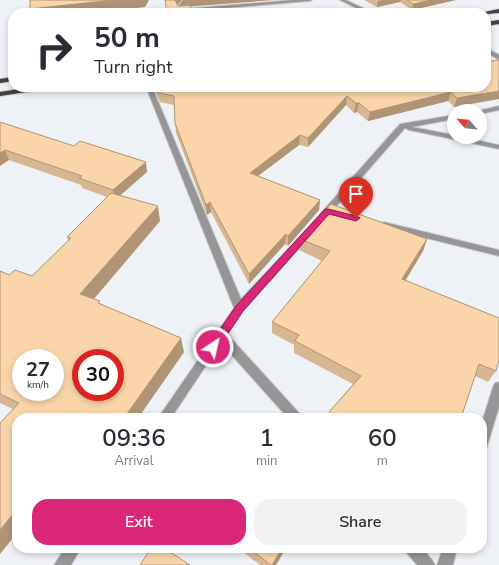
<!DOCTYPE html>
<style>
:root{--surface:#fff;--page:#f2f2f3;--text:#2b2b33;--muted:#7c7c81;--accent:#db2777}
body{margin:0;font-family:"Nunito Sans",sans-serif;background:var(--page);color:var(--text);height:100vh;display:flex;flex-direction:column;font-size:15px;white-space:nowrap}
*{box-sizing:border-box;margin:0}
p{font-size:13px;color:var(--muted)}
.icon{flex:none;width:22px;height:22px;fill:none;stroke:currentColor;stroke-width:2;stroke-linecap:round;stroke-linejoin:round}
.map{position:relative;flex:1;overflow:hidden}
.drawer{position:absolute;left:12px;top:413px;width:475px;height:140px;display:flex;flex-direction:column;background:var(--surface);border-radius:16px;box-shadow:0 2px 6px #0003}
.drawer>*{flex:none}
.guide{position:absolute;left:8px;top:8px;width:483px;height:84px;border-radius:16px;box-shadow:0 2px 6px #0003;background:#fff;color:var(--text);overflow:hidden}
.needle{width:26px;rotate:297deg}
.tools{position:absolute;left:447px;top:104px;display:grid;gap:8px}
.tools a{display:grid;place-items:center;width:40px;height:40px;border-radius:50%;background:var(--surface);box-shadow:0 2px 6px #0003;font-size:20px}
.speed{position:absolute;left:12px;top:349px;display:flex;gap:8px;font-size:20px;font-weight:700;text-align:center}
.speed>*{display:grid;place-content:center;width:52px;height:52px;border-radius:50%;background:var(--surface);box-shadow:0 2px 6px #0003;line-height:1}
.speed small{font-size:10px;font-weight:400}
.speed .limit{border:6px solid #d22;background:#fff;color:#111}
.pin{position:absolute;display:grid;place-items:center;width:34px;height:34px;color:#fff;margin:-41px -17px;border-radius:50% 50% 50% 0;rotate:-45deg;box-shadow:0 0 4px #0007}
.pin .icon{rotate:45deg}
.me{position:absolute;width:44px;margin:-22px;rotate:35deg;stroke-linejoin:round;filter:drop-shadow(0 0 3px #0008)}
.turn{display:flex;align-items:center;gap:14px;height:84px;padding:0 20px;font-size:18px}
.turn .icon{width:52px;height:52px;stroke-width:2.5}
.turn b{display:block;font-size:28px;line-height:34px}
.eta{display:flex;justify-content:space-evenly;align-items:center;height:68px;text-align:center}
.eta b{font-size:24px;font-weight:600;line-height:28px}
.button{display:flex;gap:8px;margin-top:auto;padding:8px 20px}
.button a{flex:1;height:46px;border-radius:16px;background:var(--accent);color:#fff;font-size:16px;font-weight:600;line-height:46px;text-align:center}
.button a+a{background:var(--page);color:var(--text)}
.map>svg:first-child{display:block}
</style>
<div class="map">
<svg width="499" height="565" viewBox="0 0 499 565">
<rect width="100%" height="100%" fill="#eef1f6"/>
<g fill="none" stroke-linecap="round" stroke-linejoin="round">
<g stroke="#cbcdd2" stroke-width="2">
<g id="minor">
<path d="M183 0H188L182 8V9L293 0H312L310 1 179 12 177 8Z"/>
<path d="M340 0H346L373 13H366Z"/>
<path d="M486 48 499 55V60L486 52Z"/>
<path d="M146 87H152L241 299 305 231 308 230 313 233 243 311 227 334 300 414 302 418H288L221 343 171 418H158L234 308Z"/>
<path d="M499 106V110L480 114V111H477Z"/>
<path d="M454 115V119L412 127 454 135V137H462L499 145V149L409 130 405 128 327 217H321L320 215 321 213 400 124Z"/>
<path d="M384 222 499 250V256L381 227 380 225Z"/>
<path d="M499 382V407L488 443 487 447 482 449V422L493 387 495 383Z"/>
<path d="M65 548H81L71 565H54Z"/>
<path d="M405 548H422L432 560 435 565H417L407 553Z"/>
<path d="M443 548H457L453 565H437Z"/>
</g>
</g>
<g stroke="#cbcdd2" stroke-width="2">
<g id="trunk">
<path d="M499 9V13L486 14V13H480Z"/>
<path d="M499 20V24L486 26V22Z"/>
<path d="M13 77V81L0 83V79Z"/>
<path d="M32 87H50L46 89 0 96V92Z"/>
</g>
</g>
<use href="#minor" fill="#989596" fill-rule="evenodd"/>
<use href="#trunk" fill="#444040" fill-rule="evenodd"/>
</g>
<g fill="#d7b791">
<path d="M364 0H456L412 10 400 2 377 7Z"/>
<path d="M155 87H486L454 107 448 101 368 121 357 112 354 113 346 105 308 147 299 145 258 176 320 200 319 210 288 246 285 244 249 284 211 212 207 215 176 133 175 123 174 105 160 102 155 91Z"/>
<path d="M0 122 147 172 120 195 160 221 94 299 101 304 184 352 138 418H17L13 409 0 403V271L9 275 32 276 68 241 67 237 107 197 82 188 81 185 9 160 0 166Z"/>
<path d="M300 239H427L423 251 405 281 496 371 488 382 475 376 461 418H327L329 412 353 384 294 353V345L272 333V322L322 261 299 250Z"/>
<path d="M238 548H286L276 565H260Z"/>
</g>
<g fill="#af9576">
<path d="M113 0H149L145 7 94 13H31L30 9Z"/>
<path d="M175 0H182L176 7Z"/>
<path d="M184 0H274L184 7Z"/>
<path d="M384 0H401L400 2 377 7 378 1Z"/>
<path d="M431 0H456L412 10 413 4Z"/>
<path d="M499 91V99L454 107 457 98Z"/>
<path d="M451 92 448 101 368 121 370 112Z"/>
<path d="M347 96 346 105 308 147V138Z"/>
<path d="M356 103H359L357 112 354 113Z"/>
<path d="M300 135 299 145 250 182V173Z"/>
<path d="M5 150 9 160 0 166V153Z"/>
<path d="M146 162 147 172 115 200 113 190Z"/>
<path d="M320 200 319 210 288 246V236Z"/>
<path d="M210 202 211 212 207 215 206 205Z"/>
<path d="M158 206 160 221 86 308 80 294Z"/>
<path d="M286 234 285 244 249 284V274Z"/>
<path d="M427 239 423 251 399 291 402 279Z"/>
<path d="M181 338 184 352 138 418H124Z"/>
<path d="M17 509V533L0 554V530Z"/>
<path d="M282 548H286L276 565H272Z"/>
</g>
<g fill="#fad5a9" stroke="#af9576" fill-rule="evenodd">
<path d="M30 0H113L30 9Z"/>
<path d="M165 0H175L178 6 189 5 195 13H167Z"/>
<path d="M407 0H431L413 4Z"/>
<path d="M499 60V91L457 98 451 92 370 112 359 103H356L347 96 308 138 300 135 250 173 320 200 288 236 286 234 249 274 210 202 206 205 175 123 174 96 159 93 156 87H486V62Z"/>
<path d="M0 122 74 146 80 141 146 162 113 190 79 178 82 176 5 150 0 153Z"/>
<path d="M111 193 158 206 80 294 100 301 98 303 181 338 124 418H17V509L0 530V423L19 403 0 394V271L9 275 15 270 32 276 71 238 67 237ZM21 358H55V392H21ZM81 358H115V392H81Z"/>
<path d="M331 204 427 239 402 279 499 318V360L496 371 479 364 461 418H336L329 412 361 376 295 341 299 335 272 322 330 251 300 239Z"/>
<path d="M151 548H164L190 565H140Z"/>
<path d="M249 548H282L272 565H271Z"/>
</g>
<path fill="#db2777" stroke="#8e194d" d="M325 209H328L356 216 360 218 356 221 329 214 243 311 217 350 213 351 210 350 208 347 210 344 236 306Z"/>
</svg>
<div class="tools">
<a><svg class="needle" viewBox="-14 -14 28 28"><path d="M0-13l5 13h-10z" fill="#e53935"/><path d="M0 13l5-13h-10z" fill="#7c7c81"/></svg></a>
</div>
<div class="speed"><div>27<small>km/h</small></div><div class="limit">30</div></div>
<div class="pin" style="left:356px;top:218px;background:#d93025"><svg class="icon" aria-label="arrive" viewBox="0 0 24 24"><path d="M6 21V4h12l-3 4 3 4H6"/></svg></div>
<svg class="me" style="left:213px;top:347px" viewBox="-20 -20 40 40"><circle r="17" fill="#db2777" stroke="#fff" stroke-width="3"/><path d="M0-11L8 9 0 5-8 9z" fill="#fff"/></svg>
<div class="guide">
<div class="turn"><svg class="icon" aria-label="right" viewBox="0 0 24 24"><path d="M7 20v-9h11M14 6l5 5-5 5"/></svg><div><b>50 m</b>Turn right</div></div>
</div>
<section class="drawer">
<div class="eta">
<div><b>09:36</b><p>Arrival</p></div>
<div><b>1</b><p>min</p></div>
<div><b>60</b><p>m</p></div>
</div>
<div class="button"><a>Exit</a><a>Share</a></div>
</section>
</div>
